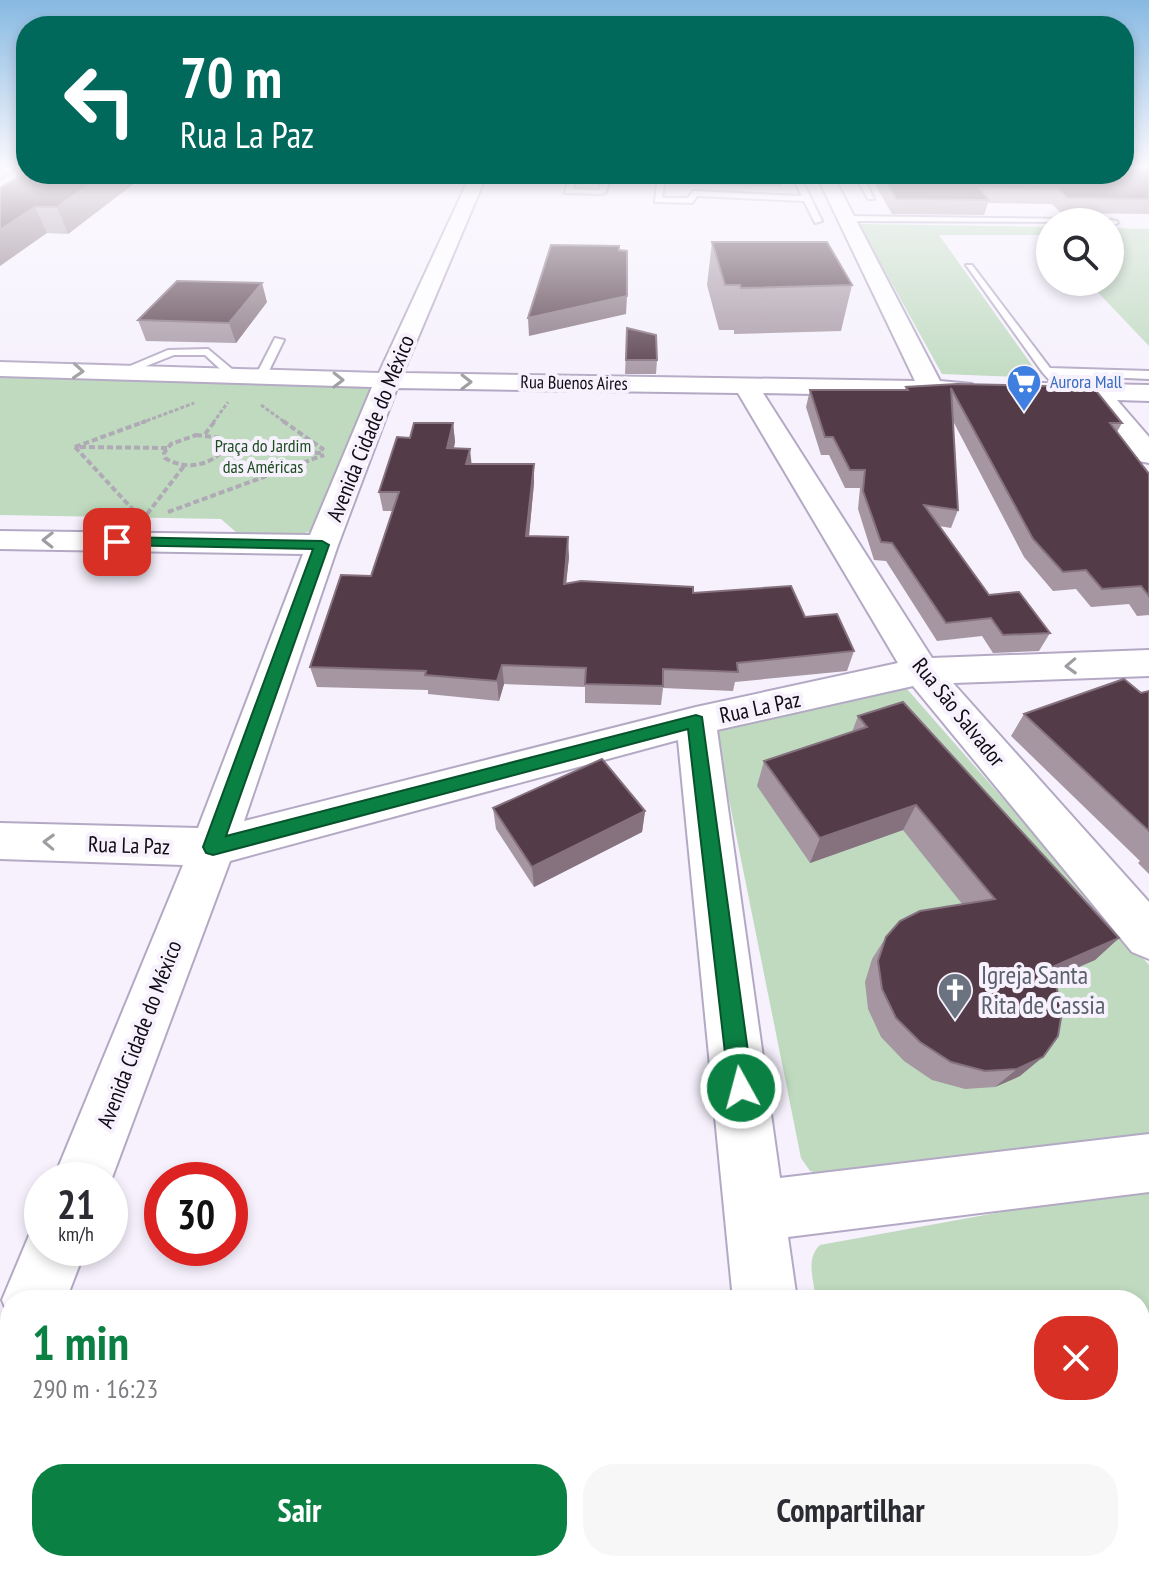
<!DOCTYPE html>
<html lang="pt">
<meta charset="utf-8">
<style>
:root{--surface:#fff;--page:#f7f7f7;--text:#2b2b33;--muted:#7c7c81;--accent:#0b8043}
body{margin:0;font-family:"PT Sans Narrow",sans-serif;background:var(--page);color:var(--text);height:100vh;display:flex;flex-direction:column;font-size:30px;white-space:nowrap}
*{box-sizing:border-box;margin:0}
p{font-size:26px;color:var(--muted)}
.icon{flex:none;width:44px;height:44px;fill:none;stroke:currentColor;stroke-width:2;stroke-linecap:round;stroke-linejoin:round}
.map{position:relative;flex:1;overflow:hidden}
.sheet{position:absolute;left:0px;top:1290px;width:1150px;height:282px;display:flex;flex-direction:column;background:var(--surface);border-radius:32px 32px 0 0;box-shadow:0 4px 12px #0003}
.sheet>*{flex:none}
.banner{position:absolute;left:16px;top:16px;width:1118px;height:168px;border-radius:32px;box-shadow:0 4px 12px #0003;background:#00695c;color:#fff;overflow:hidden}
.fabs{position:absolute;left:1036px;top:208px;display:grid;gap:16px}
.fabs a{display:grid;place-items:center;width:88px;height:88px;border-radius:50%;background:var(--surface);box-shadow:0 4px 12px #0003;font-size:40px}
.speed{position:absolute;left:24px;top:1162px;display:flex;gap:16px;font-size:40px;font-weight:700;text-align:center}
.speed>*{display:grid;place-content:center;width:104px;height:104px;border-radius:50%;background:var(--surface);box-shadow:0 4px 12px #0003;line-height:1}
.speed small{font-size:20px;font-weight:400}
.speed .limit{border:12px solid #d22;background:#fff;color:#111}
.pin{position:absolute;display:grid;place-items:center;width:68px;height:68px;color:#fff;margin:-34px;border-radius:16px;box-shadow:0 4px 12px #0006}
.me{position:absolute;width:88px;margin:-44px;rotate:353deg;stroke-linejoin:round;filter:drop-shadow(0 0 6px #0008)}
.turn{display:flex;align-items:center;gap:28px;height:168px;padding:0 32px;font-size:36px}
.turn .icon{width:104px;height:104px;stroke-width:2.5}
.turn b{display:block;font-size:56px;line-height:68px}
.round{display:grid;place-items:center;flex:none;width:84px;height:84px;border-radius:32px;background:var(--page)}
.summary{display:flex;align-items:center;justify-content:space-between;height:136px;padding:0 32px}
h1{font-size:48px;font-weight:700;line-height:60px;color:var(--accent)}
.primary-button{display:flex;gap:16px;margin-top:auto;padding:16px 32px}
.primary-button a{flex:1;height:92px;border-radius:32px;background:var(--accent);color:#fff;font-size:32px;font-weight:700;line-height:92px;text-align:center}
.primary-button a+a{background:var(--page);color:var(--text)}
.map>svg:first-child{display:block}
</style>
<div class="map">
<svg width="1149" height="1571" viewBox="0 0 1149 1571">
<rect width="100%" height="100%" fill="#f6f1fd"/>
<g fill="#bfdabf">
<path d="M859 224 1050 227V241L1044 235H939L1041 378 942 374Z"/>
<path d="M1110 228 1149 229V346L1088 282H1110Z"/>
<path d="M0 376 362 383 373 386 314 530 299 535 237 533 221 519 0 515Z"/>
<path d="M907 689 1149 965V1142L820 1174 810 1171 801 1158 715 730 725 722Z"/>
<path d="M1149 1185V1571H852L851 1562H1140V1300H816C814 1281 805 1259 820 1245Z"/>
</g>
<g fill="none" stroke-linecap="round" stroke-linejoin="round">
<g stroke="#b4a9c4" stroke-width="4">
<g id="service">
<path d="M570 174H578L573 189 599 190 603 174H611L606 192 602 194 565 193Z"/>
<path d="M658 174H666L662 198H688L693 191 802 196 791 174H799L822 221 815 223 804 201 697 196 692 203 655 202Z"/>
<path d="M854 174H862L874 199H868Z"/>
<path d="M846 216 1074 219 1078 222 843 221Z"/>
<path d="M1110 220 1117 221 1118 223 1110 226V222H1106Z"/>
<path d="M966 265H972L1050 368 1149 371V379L1057 375 1072 391 1062 394 1043 373Z"/>
<path d="M275 338 284 340 265 379H257L255 377Z"/>
<path d="M208 349 239 375V379H231L205 355H174L121 376 111 374 168 350Z"/>
</g>
</g>
<g stroke="#b4a9c4" stroke-width="4">
<g id="minor">
<path d="M0 168H16L0 178Z"/>
<path d="M471 174H487L403 373 915 381 816 174H832L940 381 972 384 976 389 972 394 963 397 763 393 932 658 1149 650V676L953 683 1149 902V959L1132 952 913 686 717 730 780 1178 1149 1134V1192L788 1237 797 1300H733L678 740 230 861 110 1183V1180H53L183 865 0 859V823L198 828 303 554 0 549V531L310 535 372 387 0 376V362L379 373ZM397 388 738 393 898 663 696 707 244 821 338 545Z"/>
<path d="M1041 383 1149 385V401L1117 400 1149 437V463L1139 461 1090 399 1032 396 1028 391 1032 386Z"/>
<path d="M42 1223V1248H86L66 1300H10V1319L2 1300 33 1226Z"/>
<path d="M10 1329V1418L0 1422V1333Z"/>
<path d="M752 1562H828L829 1571H753Z"/>
</g>
</g>
<g stroke="#afaab5" stroke-width="3" stroke-dasharray="4 2" stroke-linecap="butt">
<path d="M261 405 286 423"/>
<path d="M141 423 194 403"/>
<path d="M213 423 228 402"/>
</g>
<g stroke="#afaab5" stroke-width="4" stroke-dasharray="6 3" stroke-linecap="butt">
<path d="M283 421 324 450"/>
<path d="M205 434 215 421"/>
<path d="M196 435 221 438 227 446C212 466 186 471 165 458L164 453 171 444Z"/>
<path d="M75 447 146 421"/>
<path d="M75 447 137 514"/>
<path d="M80 447 167 448"/>
<path d="M225 451 324 453"/>
<path d="M168 512 324 455"/>
<path d="M147 514 184 466"/>
</g>
<use href="#service" fill="#fff" fill-rule="evenodd"/>
<use href="#minor" fill="#fff" fill-rule="evenodd"/>
</g>
<g fill="#a596a2">
<path d="M26 168V174H141V176L136 180V182L68 234 47 233 13 169Z"/>
<path d="M1149 168V214L1061 213 1052 204 988 203 984 215 892 214 869 174H1124Z"/>
<path d="M674 174H783L781 186 675 184Z"/>
<path d="M712 242 852 285 841 331 734 334V330H719L707 285Z"/>
<path d="M267 302 236 343 146 341 138 320Z"/>
<path d="M627 328 657 360 656 374H625Z"/>
<path d="M957 384 1122 423 1117 432 1149 474V615L1137 616 1129 604 1091 607 1076 589 1053 591 1024 557 953 421 958 510 951 528 939 526 989 595 1050 633 1039 651 993 653 982 636 937 641 886 561 874 560 858 509 860 488H845L829 455H821L806 407 810 390H905L906 387Z"/>
<path d="M453 423 455 442 454 448 472 464H534V483L529 536 569 557 566 583 693 593 805 617 854 651 847 671 735 682 733 691 663 688 661 705 585 703V687L504 684 499 701 428 694V690L317 687 310 667 371 576 393 511H383L379 492 410 438Z"/>
<path d="M1149 691V874L1138 863 1140 861 1011 736 1024 714 1141 693Z"/>
<path d="M858 716 1119 938 1095 960 1055 977 1020 1076 995 1087 965 1089 932 1080 904 1061 881 1037 868 1009 865 982 872 959 886 937 963 905 903 830 810 863 757 786 764 761 852 732Z"/>
<path d="M493 808 645 811 642 832 534 887 496 829Z"/>
</g>
<g fill="#85727e">
<path d="M104 174H141V176L136 180V182L68 234 57 207Z"/>
<path d="M35 207 47 233 0 266V230Z"/>
<path d="M262 283 267 302 236 343 229 323Z"/>
<path d="M627 296 626 314 529 336 528 318Z"/>
<path d="M453 423 455 442 449 467 447 448Z"/>
<path d="M470 449 472 468 466 464Z"/>
<path d="M534 464V483L527 556 526 536Z"/>
<path d="M568 537 569 557 564 603V584Z"/>
<path d="M502 665 504 684 499 701 497 681Z"/>
<path d="M916 805 903 830 810 863 820 838Z"/>
<path d="M645 811 642 832 534 887 532 867Z"/>
<path d="M1119 938 1095 960 1030 988 1052 967Z"/>
<path d="M1043 1057 1020 1076 995 1087 1017 1069Z"/>
</g>
<g fill="#543b48" stroke="#85727e" stroke-width="2">
<path d="M1124 168H1149V199L1067 198 1058 189 979 188 989 200 896 199 881 174H1124Z"/>
<path d="M26 172V174H104L57 207H35L0 230V188Z"/>
<path d="M712 242H827L852 285 741 288 740 285H725Z"/>
<path d="M551 245 619 246V250L627 251V296L528 318Z"/>
<path d="M177 281 262 283 229 323 138 320Z"/>
<path d="M627 328 656 335 657 360H626Z"/>
<path d="M957 384 1093 387 1122 423H1110L1149 474V596L1141 586 1102 589 1086 570 1063 572 1033 539 951 388 958 510 924 505 989 595 1019 592 1050 633 1003 635 991 618 946 623 892 543 881 542 863 491 865 470H850L833 437H825L810 390H908L906 387Z"/>
<path d="M414 423H453L447 448 470 449 466 464H534L526 536 568 537 564 584 581 581 693 587V593L791 586 805 617 837 614 854 651 737 663 738 672 663 669V686L585 684 586 668 502 665 497 681 425 675 426 671 310 667 341 575 371 576 399 492H379L397 437 410 438Z"/>
<path d="M1124 679 1141 693 1149 691V831L1024 714Z"/>
<path d="M903 702 1119 938 1052 967 1062 1012 1058 1036 1043 1057 1017 1069 985 1071 951 1062 920 1042 896 1018 882 989 878 961 886 937 900 921 920 911 995 899 916 805 820 838 764 761 867 727 858 716Z"/>
<path d="M602 759 645 811 532 867 493 808Z"/>
</g>
<defs><path id="oneway-chevron" d="M-2-3.5L2.5 0L-2 3.5" fill="none" stroke-width="1.6" stroke-linecap="round" stroke-linejoin="round" transform="scale(2)"/></defs>
<g stroke="#9f9da1">
<use href="#oneway-chevron" transform="translate(78 371) rotate(4)"/>
<use href="#oneway-chevron" transform="translate(338 380) rotate(1)"/>
<use href="#oneway-chevron" transform="translate(466 382) rotate(1)"/>
<use href="#oneway-chevron" transform="translate(48 540) rotate(-179)"/>
<use href="#oneway-chevron" transform="translate(1071 666) rotate(178)"/>
<use href="#oneway-chevron" transform="translate(49 842) rotate(-178)"/>
</g>
<linearGradient id="sky" x2="0" y2="1"><stop stop-color="#87b9e2"/><stop offset="0.43" stop-color="#fbf9fe"/><stop offset="1" stop-color="#fbf9fe" stop-opacity="0"/></linearGradient>
<rect width="1149" height="388" fill="url(#sky)"/>
<path fill="#0b8043" stroke="#07532c" stroke-width="2" d="M117 537 322 541 329 545 226 836 696 715 702 717 753 1088 750 1097 741 1100 733 1097 729 1088 688 729 213 855 206 853 203 847 313 549 112 545 110 542Z"/>
<defs>
<g id="supermarket-pin" transform="scale(1.8)"><path d="M0 17L-7.5 6A9.5 9.5 0 1 1 7.5 6Z" fill="#3f7fe0" stroke="#f6f1fd"/><path d="M-6-5.5h2.5l.6 2H6L4.5 2H-2.5L-4.4-4H-6ZM-1.5 3.2a1.3 1.3 0 1 0 .1 0ZM3 3.2a1.3 1.3 0 1 0 .1 0Z" fill="#fff"/></g>
<g id="church-pin" transform="scale(1.8)"><path d="M0 17L-7.5 6A9.5 9.5 0 1 1 7.5 6Z" fill="#6b7280" stroke="#f6f1fd"/><path d="M-1.2-6h2.4v3.5h3.3v2.4h-3.3V6h-2.4V-.1h-3.3v-2.4h3.3Z" fill="#fff"/></g>
</defs>
<g fill-rule="evenodd">
<use href="#supermarket-pin" x="1024" y="382"/>
<use href="#church-pin" x="955" y="990"/>
</g>
<g text-anchor="middle" stroke-width="8" stroke-linejoin="round" paint-order="stroke">
<g font-size="18" fill="#366cbe" stroke="#f6f1fd" text-anchor="start">
<text x="1050" y="388">Aurora Mall</text>
</g>
<g font-size="18" fill="#0f0b14" stroke="#f6f1fd">
<text transform="translate(574 383) rotate(1)" y="6">Rua Buenos Aires</text>
</g>
<g font-size="18" fill="#1d4c20" stroke="#f6f1fd">
<text x="263" y="452">Praça do Jardim<tspan x="263" dy="21">das Américas</tspan></text>
</g>
<g font-size="22" fill="#0f0b14" stroke="#f6f1fd">
<text transform="translate(370 428) rotate(-68)" y="8">Avenida Cidade do México</text>
<text transform="translate(760 707) rotate(-12)" y="8">Rua La Paz</text>
<text transform="translate(959 712) rotate(51)" y="8">Rua São Salvador</text>
<text transform="translate(129 845) rotate(2)" y="8">Rua La Paz</text>
<text transform="translate(139 1034) rotate(-69)" y="8">Avenida Cidade do México</text>
</g>
<g font-size="26" fill="#5b616d" stroke="#f6f1fd" text-anchor="start">
<text x="981" y="984">Igreja Santa<tspan x="981" dy="30">Rita de Cassia</tspan></text>
</g>
</g>
</svg>
<div class="fabs">
<a><svg class="icon" aria-label="search" viewBox="0 0 24 24"><circle cx="10" cy="10" r="6"/><path d="M15 15l6 6"/></svg></a>
</div>
<div class="speed"><div>21<small>km/h</small></div><div class="limit">30</div></div>
<div class="pin" style="left:117px;top:542px;background:#d93025"><svg class="icon" aria-label="arrive" viewBox="0 0 24 24"><path d="M6 21V4h12l-3 4 3 4H6"/></svg></div>
<svg class="me" style="left:741px;top:1088px" viewBox="-20 -20 40 40"><circle r="17" fill="#0b8043" stroke="#fff" stroke-width="3"/><path d="M0-11L8 9 0 5-8 9z" fill="#fff"/></svg>
<div class="banner">
<div class="turn"><svg class="icon" aria-label="left" viewBox="0 0 24 24"><path d="M17 20v-9H6M10 6l-5 5 5 5"/></svg><div><b>70 m</b>Rua La Paz</div></div>
</div>
<section class="sheet">
<div class="summary"><div><h1>1 min</h1><p>290 m · 16:23</p></div><a class="round" style="background:#d93025;color:#fff"><svg class="icon" aria-label="close" viewBox="0 0 24 24"><path d="M6 6l12 12M18 6L6 18"/></svg></a></div>
<div class="primary-button"><a>Sair</a><a>Compartilhar</a></div>
</section>
</div>
